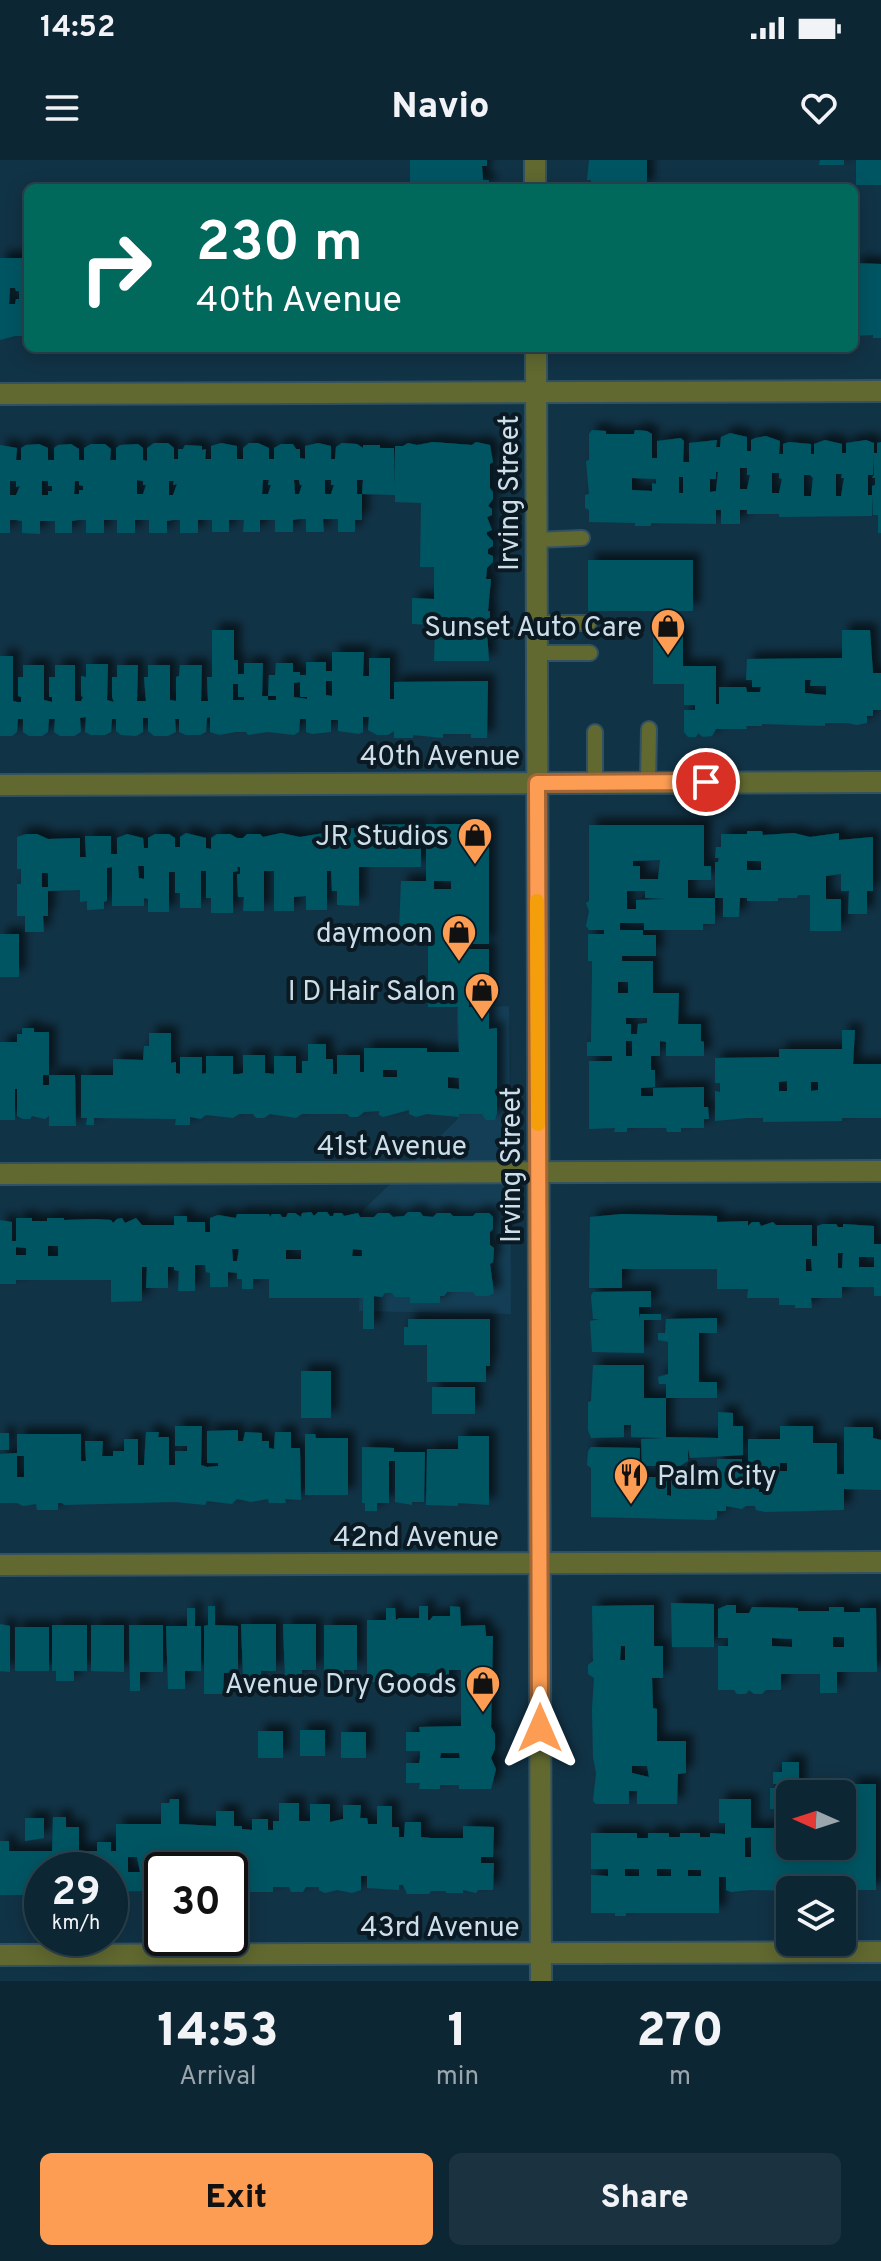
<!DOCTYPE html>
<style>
:root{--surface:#0d2634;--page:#1b3240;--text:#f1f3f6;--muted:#9aa5ac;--line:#2d434f;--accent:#fc9d53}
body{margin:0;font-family:Overpass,sans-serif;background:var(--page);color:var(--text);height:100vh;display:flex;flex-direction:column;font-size:30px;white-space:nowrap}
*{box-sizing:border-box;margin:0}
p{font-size:26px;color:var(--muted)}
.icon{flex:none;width:44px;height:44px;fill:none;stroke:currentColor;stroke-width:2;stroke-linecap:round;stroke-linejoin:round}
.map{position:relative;height:1821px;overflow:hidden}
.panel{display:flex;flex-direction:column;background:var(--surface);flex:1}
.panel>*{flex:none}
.guide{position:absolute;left:24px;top:24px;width:834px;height:168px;border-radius:12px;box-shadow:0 4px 20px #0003,0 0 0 2px var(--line);background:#00695c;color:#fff;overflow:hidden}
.needle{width:52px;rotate:273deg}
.controls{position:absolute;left:776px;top:1620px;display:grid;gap:16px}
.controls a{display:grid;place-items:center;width:80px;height:80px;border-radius:12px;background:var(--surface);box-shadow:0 4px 20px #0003,0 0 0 2px var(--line);font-size:40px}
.speed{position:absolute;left:24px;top:1692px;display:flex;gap:16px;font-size:40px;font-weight:700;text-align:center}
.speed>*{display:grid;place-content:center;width:104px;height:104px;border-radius:50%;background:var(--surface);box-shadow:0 4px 20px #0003,0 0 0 2px var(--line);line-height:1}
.speed small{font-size:20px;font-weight:400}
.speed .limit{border:4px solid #111;border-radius:12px;background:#fff;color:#111}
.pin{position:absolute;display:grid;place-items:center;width:68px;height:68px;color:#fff;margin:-34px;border:4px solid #fff;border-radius:50%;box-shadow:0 2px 8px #0007}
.me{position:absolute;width:88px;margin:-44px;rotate:0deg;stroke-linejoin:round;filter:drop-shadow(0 0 6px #0008)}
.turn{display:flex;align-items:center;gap:28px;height:168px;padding:0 40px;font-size:36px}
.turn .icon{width:104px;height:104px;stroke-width:2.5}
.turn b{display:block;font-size:56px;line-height:68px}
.eta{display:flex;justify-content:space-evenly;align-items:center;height:136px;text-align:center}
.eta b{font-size:48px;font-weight:800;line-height:56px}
.button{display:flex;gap:16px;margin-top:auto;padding:16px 40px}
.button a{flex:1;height:92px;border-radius:12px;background:var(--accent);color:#111;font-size:32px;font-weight:800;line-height:92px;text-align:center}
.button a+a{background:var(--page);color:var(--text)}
.status{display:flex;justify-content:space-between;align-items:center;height:56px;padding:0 40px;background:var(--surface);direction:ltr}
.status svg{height:22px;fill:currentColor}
header{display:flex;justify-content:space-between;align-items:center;height:104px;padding:0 40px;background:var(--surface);font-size:36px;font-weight:800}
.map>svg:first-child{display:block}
</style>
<div class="status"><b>14:52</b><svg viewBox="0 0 49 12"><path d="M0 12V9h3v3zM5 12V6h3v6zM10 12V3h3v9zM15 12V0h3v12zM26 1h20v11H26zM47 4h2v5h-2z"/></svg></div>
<header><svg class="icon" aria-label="menu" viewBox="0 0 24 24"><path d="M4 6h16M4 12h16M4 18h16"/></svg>Navio<svg class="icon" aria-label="heart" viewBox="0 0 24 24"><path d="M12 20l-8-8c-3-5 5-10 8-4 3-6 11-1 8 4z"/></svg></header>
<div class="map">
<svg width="881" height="1821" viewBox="0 0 881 1821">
<defs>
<filter id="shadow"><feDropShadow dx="7" dy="-7" stdDeviation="4" flood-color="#0009"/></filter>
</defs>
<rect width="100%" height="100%" fill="#113346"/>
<path fill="#143e55" d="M509 846 511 1154 359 1151 362 1051 458 959 457 848Z"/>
<g fill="#065564" fill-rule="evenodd" filter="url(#shadow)">
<path d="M410 0H487V6H482L483 20H489V26L487 28H410Z"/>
<path d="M589 0H647V28H591V20H587Z"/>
<path d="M820 0H844V5H819Z"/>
<rect x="856" y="0" width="25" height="25"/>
<path d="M0 98H28V179L23 176H15L0 180ZM10 128H15L16 131H19V139H16L15 144H9Z"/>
<path d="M854 103 881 104V178H873V175L854 176Z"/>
<path d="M592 270 606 271V274H634L635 270 647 271 652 274V298H657V281L681 278 684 281 683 302H689V283L717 280 716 287H720L721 277 730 273 747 277V291H751V280L755 278 766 276 780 281 779 294H783V284L789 282 811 284V294H814V284L825 280 842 284V293H846V283L866 280 874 283V293H877V283L881 282V373H878V355H873V335L872 356 779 357V354H747V350H740V364H721V350H716V364L651 363V366H635V363L589 362V350L585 348V335L589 334 586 301 589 300V274ZM873 293 874 315 872 318H875V325L872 326V335H868V315H873ZM740 308H747V315H750L747 329H740ZM716 312H718L716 331 710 332V319H716ZM772 313H779V318L782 319 779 333H772ZM836 314H842L841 318H844L841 336H836ZM804 315H810L813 318 811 336H804ZM679 317H683V333H679ZM632 318 656 319V324L652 323V331L632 330Z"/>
<path d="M433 282 472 285 476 282 490 285 493 302 490 304V328L493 332V339L488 346 492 349V355L487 357 492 370 487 372V375L493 381V386L488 389V394L493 396V402L487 408 486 419H491L488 451H490V471H487L489 501H434L435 465 412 464V438L434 439V407H420L421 343 395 342V335L362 334 363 320H357V334H362V360H355V372H338V359H323L324 372H306V359H299L293 360V372H275V360H260V372H243L244 360H229V372H212V360H198V373H180V360H173L167 361V373H149V360H135V373H117V360H104V373H86V360H78L72 361V373H55V361H40V374L22 373V361L16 360H10V373H0V285L17 288 16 300H21V288L26 285 39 284 48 288V300H54V288L58 285 71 284 79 289V300H84V288L91 284H105L111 289 110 300H116V288L120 285 138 284 143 288V300L147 301V288L154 283H168L174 288V299H178V289H183L185 285 202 286V290L206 289 205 299H211V286L221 283 237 286V299H243V288L249 283H258L269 288V299H274V288L281 284H293L296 289H300V298L305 299V286L318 283 331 286V299H335L336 287 342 283 357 284 363 288V285H380V288H394L395 327V286H403L408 283 417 285ZM137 320 143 321V325H146L143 334H137ZM263 320H269L268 325H271L268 334H262ZM294 320H299L300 325H302L299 334H295ZM325 320H331V325H334L331 334H325ZM10 321H16V327L20 326 16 335H10ZM42 321H48V326H52V331H48V335H42ZM75 321H79V325L83 326V330H79V334H74ZM169 321H174L173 325 177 324 173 335H169Z"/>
<rect x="588" y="400" width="105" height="51"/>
<path d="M212 470H234V500H238V514H244V503H263L262 536H268V540H276V536H268L269 515H275L276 503H293V512H300V515H306V502H326V511H332V492H364L363 516H369V498H390V539H394V522L488 521 487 578H471V574H443V578L413 575V578H394V571L388 575H377L368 570 369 557H363V572L359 574 338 571V560H331V572L312 574 306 572V559H300L299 572 294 575 268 572 248 575 246 572H236L219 575 210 572V557L207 558 206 572 200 575H186L179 572V559H175L176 572 168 576H154L148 571V558H143V572L136 576 121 575 116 571V559H112L111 572 105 575H91L85 572 86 557 80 558 81 572 74 576H60L54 572 55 559H49L48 572 42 576H29L23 572V559H18L17 572 12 576H0V496H13V541L17 542H21V537L18 536V517H23V505H44V540L52 542V537H49V517H55V505H75V541H81L83 537 81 536V516L86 517V504H108L107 540 114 542 112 537V517H117V505H138L137 541H146L144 517H148V505H170V540L176 541V517L179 516 180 505H202L201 541H208L207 517H212ZM326 521H332V536L326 535ZM300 522V537H307V539L294 537V523ZM233 524H238V537H244V540H233Z"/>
<path d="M653 470H683V506H716V544H719V527H746L747 532H760L761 527H752V520H746L747 499 842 498V470H870L873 513H881V550H873V556H867V563L857 565 846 563H825V566L762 564V566H746L747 569H716L712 576 703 577 698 573 696 577H688L684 572V550H695V545H684V524H653ZM805 520H811L810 526H826V535L805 533Z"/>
<path d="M421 664V707H359V746L337 745V731H332L331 711H327V750H306V736L294 737V751H274V711H264V751H243L244 737H238L237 714H240V707H237L238 711 233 712V753H211V738H206V711H201V748H180V733H175V712H169V752H148V739L144 738V746H112V707L107 708V741L104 742V749L87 750V741L80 742V730L48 731V756H43L44 772H25V756H17V724H21V709H17V677L26 674H37L48 679 80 678V697H86L85 676H111V694H117V678L127 674 143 678 144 688H148V678L155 674H169L175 678V687H180V677L186 673 206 678V688L211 689V678L217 674H230L237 678H243L247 674H260L263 677 281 673 300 677 324 673 331 676V685H338L337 672 343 668H357L363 672V665ZM138 706H144V719L139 718ZM42 713H48V727H42Z"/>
<path d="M426 664H489V784H468V789H489V841H469V847H489V869L497 868V953L495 960H486L482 954H459V957L427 954 416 957 409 954V950L383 957 379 955V951L364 952 358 957H350L347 954H302L296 958 270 954 264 958H256L253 954H239L233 958 206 955 201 959 190 957V965H175L176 959 94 958V965H86L87 958H81V915H113V899L143 900 144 886H149V873H171V903L176 902V913L180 914V897H202V914L206 913V896H233V914H239L243 913V895H265V913L274 914V896H296V913H302V901H308V884H326V899H333V914H337V895H360V912H364V888H427V892H459L458 847H428V784H410V770H399L401 721H426ZM434 721H451V729H434ZM383 910H397V917H383ZM448 917 459 918V929L448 928Z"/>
<path d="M589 665H704V706H711V720H688V738H715V702H718L719 698H715L716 687H721V674H747V671H762L763 675 794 673 810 677 839 673V680L873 677V731H867V754H848L849 731H841V714L826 716V739H841V771H810V735H798L797 738H778V741H747V738H740L739 757H723V738H715V764H703V770H644V763H620V770H643V775H656V796H622V801H653V833H679L678 864H701V881L704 882V896H666V882L660 881V896H651V910H655V927L641 928V936H653V928L704 927V947H708L709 959H704V968H681V972H667L666 968H627V972H614L615 968 589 969V901H612V896H587V882H591L592 817V801H588V774H604V770H589L586 766 589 751 586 743 589 741ZM660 700 658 719H640V706H633V701ZM747 701H761V710H747ZM627 731H645V738L667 739 636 740V749H627ZM618 822H628V833H618ZM626 858H647V863L638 864 637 874H631V864H626ZM626 881H632V896H626Z"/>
<rect x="0" y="774" width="19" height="43"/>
<path d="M22 868H34V872H49V915H43V925H49V915H75L76 966H49V956L45 959 32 956 30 959H23L17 956V929H15V960H0V882H17V874H22Z"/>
<path d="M842 870H855L853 904H881V958H842V961L763 962V958H747L715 961V931L720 932V923H715V898L779 897V889H842ZM787 921V931H779V922ZM811 922H818V930L811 931Z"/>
<path d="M311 1052 314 1056 318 1052H327L330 1056H333L334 1053H342L344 1056 358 1053 360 1057H374L378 1053H389L393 1057 404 1056 408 1052H420L423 1056 433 1057 437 1053H450L453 1056H473L476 1053H489L493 1057V1069L490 1072V1085L494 1088 493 1102 490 1104 494 1133 488 1136H476L473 1132H447L444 1136H440V1143H410V1137H395L392 1133H385L382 1137 374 1136V1169H363V1138H269V1119H253V1129H242V1119H237V1113L228 1112V1127H210V1113L206 1112 205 1105H195V1131H178L179 1111 174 1110V1107H168V1128H146L147 1107H142V1141L111 1142V1120H16V1124H0V1060L12 1062V1081H16V1058H32V1061H47V1058H64V1060L95 1059 111 1060 113 1063 117 1059 122 1058 125 1063 136 1058 142 1065H174V1056H187V1062H205V1072H210V1058L218 1055 236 1058 237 1054H269L270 1057 272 1054H280L282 1057H286L288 1053H295L301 1057 302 1053ZM48 1086H58V1096H48ZM16 1087 26 1088V1095H16ZM232 1089H239L237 1101H233ZM353 1089 362 1090V1096H352ZM286 1090H301V1099H286Z"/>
<path d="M622 1054 717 1056V1062L748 1061V1066L752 1062H759L761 1066 773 1062 776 1065H812V1086H817V1066L823 1064H836L838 1067H843V1064L874 1066V1084H881V1136H874V1127H842V1138H811L812 1148H795V1145H779V1138H747L748 1129H717V1109H622V1128H589L590 1057ZM838 1093H843L842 1108H838ZM859 1097H874V1107H859ZM806 1099H811L812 1111H806Z"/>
<path d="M651 1131V1147H639V1159L640 1154H661V1160H644V1193L592 1192 590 1161 600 1159H593L591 1136 593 1132Z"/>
<path d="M717 1158V1173H699V1222H717V1238H666V1224H659L658 1217 668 1214V1182L658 1180V1173H665L666 1159Z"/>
<path d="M408 1159H490V1206H486V1222H427V1185H404V1167H408Z"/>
<path d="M593 1205H644V1238H666V1277L718 1278V1252L733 1253V1266H743V1295L690 1298 688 1289V1301L680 1306H642L641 1279 664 1278 631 1277V1265H624V1277L591 1278 588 1270V1242L591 1241Z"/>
<rect x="301" y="1211" width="30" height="47"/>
<rect x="432" y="1227" width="43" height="27"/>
<path d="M175 1266H202L201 1305 207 1307 218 1306V1303H207V1271L238 1270V1281H243L245 1272 262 1273V1281H269V1288L274 1289 275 1272H291V1288H300L301 1340 285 1339 286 1343H269L268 1339 251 1342 237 1339 232 1344 207 1341 205 1345 175 1342 64 1345 62 1343H58V1350H37L36 1344 23 1346 17 1343H0V1294L17 1293V1274H81V1301H86L85 1281H103L102 1296H113V1291H124V1279H138V1305H144L146 1272H159L158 1277H169V1305H175V1291H187V1286H175ZM17 1296H24V1317H17Z"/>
<path d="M780 1266H813V1283H837V1314H844V1267H873V1278L881 1280V1330L844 1329V1350L765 1352 756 1350 755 1346H746L742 1349 726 1346V1351H717V1358L714 1360 591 1357V1308L587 1305 588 1291 591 1287 640 1288 639 1317H667V1335L671 1336V1316H717V1299H742V1308H748V1279H780ZM780 1303H787V1311H780ZM759 1318H770L769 1332H759Z"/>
<rect x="0" y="1273" width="9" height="17"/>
<path d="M305 1274H315L316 1278H348V1335H305Z"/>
<path d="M458 1276H489V1345L458 1343V1346L426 1345 427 1289H458Z"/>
<path d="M362 1287 394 1288V1292H425L424 1342H412V1345L395 1342V1301H389V1343H377V1351H365V1343H362Z"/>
<path d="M671 1443 714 1444V1487H672Z"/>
<path d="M654 1445V1486H663V1518H652L653 1548 657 1549V1581H686V1613L678 1614 677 1644H637V1631H629V1644H596L593 1641 596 1613 593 1597 592 1549 594 1518 588 1514V1505L593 1501 592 1446ZM621 1486H625V1500H620ZM632 1606H647L649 1617 632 1613Z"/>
<path d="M727 1445H736V1453H749L752 1447 798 1448V1451H829V1447H844V1452H860V1448H876L877 1512H837V1533H820V1514H781V1530H766L762 1534H754L749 1530 746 1534H737L734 1530H718V1486H728V1478H718V1449ZM833 1477H844V1487H833ZM772 1478 792 1479V1487L772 1486Z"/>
<path d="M208 1446H215V1465L238 1466V1512L224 1513 223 1534H204V1466L208 1465Z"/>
<path d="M419 1446H428V1460H430L433 1456H450V1446L460 1447 461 1466 485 1465 486 1476H493L491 1567 495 1574V1589L491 1598 496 1609 491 1629H459V1625H440V1629H419L420 1623H406V1603H419L420 1598V1591H406V1572H420L419 1567 461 1566V1510H449V1533H430V1513H417V1533H399V1514H385L386 1522H367V1460H386V1448H395L396 1460 399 1458H419ZM441 1593H459L460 1598H440Z"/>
<path d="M187 1448H195V1466H201V1511H185V1529H168L166 1466H187Z"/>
<path d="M0 1464 10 1466V1512L0 1511Z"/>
<path d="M241 1464H276V1511H261V1518H243Z"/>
<path d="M283 1464H316V1510H302V1518H285Z"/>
<path d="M52 1465H87V1511H74V1521H56V1511H52Z"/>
<path d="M91 1465H124V1512L91 1511Z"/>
<path d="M129 1465H163V1512H140V1531H130Z"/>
<path d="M324 1465H357V1510H344V1517H324Z"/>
<rect x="15" y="1467" width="34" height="44"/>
<rect x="300" y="1570" width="25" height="26"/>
<rect x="258" y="1571" width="25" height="27"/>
<rect x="341" y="1572" width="25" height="26"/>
<path d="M782 1602H799V1634L781 1636 782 1647H790V1686H842V1660H845V1652L850 1649V1624H876V1730H851L850 1716H846L845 1732 751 1730 731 1732 726 1730V1717H719V1753H626V1756H615V1753H591V1715L608 1716V1709H591V1673H637V1678H648V1673H669V1677H680V1673H700V1677H710V1673L725 1674V1663H719V1639H751V1668H782V1649H770V1628H782V1624H773V1612H782ZM751 1677V1697H745V1678ZM625 1709H639V1716H625ZM657 1709H671V1716H657ZM688 1710H701V1716H688Z"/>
<path d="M170 1639H179V1664L216 1666V1651H234V1666H242V1669L252 1670V1659H268V1670H273V1661H279V1643H299V1661H310V1644H330V1662L343 1659V1645H361L360 1658H367L368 1664H377V1646H392V1667H399V1677H404L405 1662H421V1677L431 1678H463V1666L494 1667 493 1697H481V1703H494L493 1730H478L476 1733 463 1730V1733H446V1731H431L429 1734H407L403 1725H399V1730L367 1728V1716H361V1730L352 1733 337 1730 325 1733 319 1730V1727H306L303 1732H291L289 1727H273V1732H242V1716L237 1715V1731L230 1733V1710H203L200 1697H191V1710H171L168 1697H160L162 1731H147V1719H142V1731L110 1732V1710H42V1735H0V1681H9V1691H52L53 1657H66V1667H79V1691H97V1682H111V1691H116V1664H161V1643H169ZM128 1697H137L140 1712H128Z"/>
<path d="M25 1658H44V1678L25 1681Z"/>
</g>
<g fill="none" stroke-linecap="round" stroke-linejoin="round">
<g stroke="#325264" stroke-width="18">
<g id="lane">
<path d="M536 380 582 378"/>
<path d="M536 463H589"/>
<path d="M537 493H590"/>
<path d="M595 572V622"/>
<path d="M648 622 649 569"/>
</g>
</g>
<g stroke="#325264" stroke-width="24">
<g id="street">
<path d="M535 0V28"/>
<path d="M536 188 541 1821"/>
<path d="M0 234 881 231"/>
<path d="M0 625 881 622"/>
<path d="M0 1014 881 1011"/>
<path d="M0 1405 881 1402"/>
<path d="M0 1795 881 1792"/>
</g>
</g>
<use href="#lane" stroke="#616930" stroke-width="14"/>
<use href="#street" stroke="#616930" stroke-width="20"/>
</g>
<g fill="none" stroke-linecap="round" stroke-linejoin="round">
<g stroke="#a46636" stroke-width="20">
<path id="route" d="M540 1568 537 623 706 622"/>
</g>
<use href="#route" stroke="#fc9d53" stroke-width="14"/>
<path stroke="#f59e0b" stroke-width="14" d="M537 741 538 964"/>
</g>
<defs>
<g id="shop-pin" transform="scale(1.8)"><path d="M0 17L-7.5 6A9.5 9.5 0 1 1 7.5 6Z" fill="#fc9d53" stroke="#0b1922"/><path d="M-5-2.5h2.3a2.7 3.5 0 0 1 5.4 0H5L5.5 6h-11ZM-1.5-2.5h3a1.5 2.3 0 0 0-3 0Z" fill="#111"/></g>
<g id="restaurant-pin" transform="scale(1.8)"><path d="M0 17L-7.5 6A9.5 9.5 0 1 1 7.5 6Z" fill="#fc9d53" stroke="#0b1922"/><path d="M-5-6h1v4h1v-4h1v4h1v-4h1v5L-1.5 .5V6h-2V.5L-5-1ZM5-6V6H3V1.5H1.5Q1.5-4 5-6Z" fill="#111"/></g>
</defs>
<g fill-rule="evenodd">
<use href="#shop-pin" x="668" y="466"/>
<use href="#shop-pin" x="475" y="675"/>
<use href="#shop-pin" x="459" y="772"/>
<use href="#shop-pin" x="482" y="830"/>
<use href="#restaurant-pin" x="631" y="1315"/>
<use href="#shop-pin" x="483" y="1523"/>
</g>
<g text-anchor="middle" stroke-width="8" stroke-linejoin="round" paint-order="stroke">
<g font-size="28" fill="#cbdeea" stroke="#0b1922">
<text transform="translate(508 333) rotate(-90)" y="10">Irving Street</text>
<text x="440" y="605">40th Avenue</text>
<text x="392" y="995">41st Avenue</text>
<text transform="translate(510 1005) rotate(-90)" y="10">Irving Street</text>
<text x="416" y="1386">42nd Avenue</text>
<text x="440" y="1776">43rd Avenue</text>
</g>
<g font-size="28" fill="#cbdeea" stroke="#0b1922" text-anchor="end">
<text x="642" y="476">Sunset Auto Care</text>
<text x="449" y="685">JR Studios</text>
<text x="433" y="782">daymoon</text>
<text x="456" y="840">I D Hair Salon</text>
<text x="657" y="1325" text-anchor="start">Palm City</text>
<text x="457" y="1533">Avenue Dry Goods</text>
</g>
</g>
</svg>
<div class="controls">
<a><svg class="needle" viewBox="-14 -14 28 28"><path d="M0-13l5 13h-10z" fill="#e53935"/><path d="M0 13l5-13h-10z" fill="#9aa5ac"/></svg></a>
<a><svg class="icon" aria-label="layers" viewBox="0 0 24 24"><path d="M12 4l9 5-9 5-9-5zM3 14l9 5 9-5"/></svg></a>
</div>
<div class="speed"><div>29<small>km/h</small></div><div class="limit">30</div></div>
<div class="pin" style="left:706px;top:622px;background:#d93025"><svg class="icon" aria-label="arrive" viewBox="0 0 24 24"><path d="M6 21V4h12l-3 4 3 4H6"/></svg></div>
<svg class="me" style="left:540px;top:1568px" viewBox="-20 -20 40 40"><path d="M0-17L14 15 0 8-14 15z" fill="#fc9d53" stroke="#fff" stroke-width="4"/></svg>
<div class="guide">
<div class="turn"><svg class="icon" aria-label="right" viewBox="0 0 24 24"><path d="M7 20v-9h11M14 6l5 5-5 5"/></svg><div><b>230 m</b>40th Avenue</div></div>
</div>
</div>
<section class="panel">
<div class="eta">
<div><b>14:53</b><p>Arrival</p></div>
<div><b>1</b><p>min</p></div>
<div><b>270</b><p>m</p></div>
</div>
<div class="button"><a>Exit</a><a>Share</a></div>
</section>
